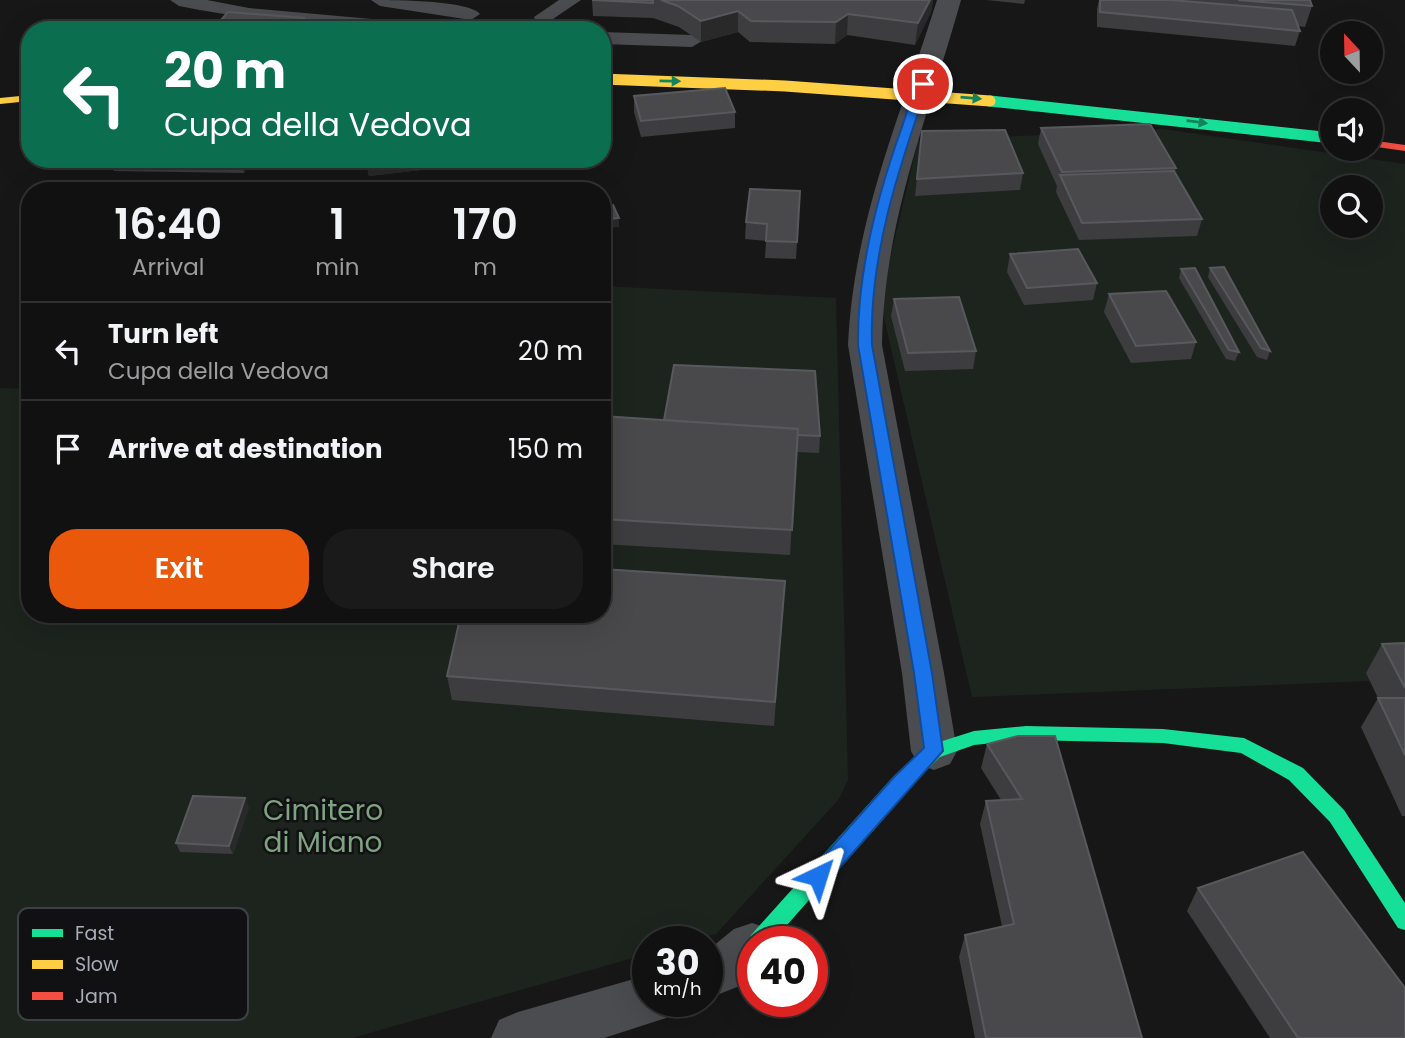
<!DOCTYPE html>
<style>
:root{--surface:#111;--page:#1a1a1a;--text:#f1f3f6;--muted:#9c9d9f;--line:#303131;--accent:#ea580c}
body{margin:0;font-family:Poppins,sans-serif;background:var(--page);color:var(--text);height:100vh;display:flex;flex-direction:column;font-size:26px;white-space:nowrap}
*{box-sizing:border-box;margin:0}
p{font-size:23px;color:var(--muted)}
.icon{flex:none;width:38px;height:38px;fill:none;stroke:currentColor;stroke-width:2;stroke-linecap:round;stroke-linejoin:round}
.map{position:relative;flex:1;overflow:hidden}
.sheet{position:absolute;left:21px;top:182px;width:590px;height:441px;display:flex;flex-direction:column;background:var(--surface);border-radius:28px;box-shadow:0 7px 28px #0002,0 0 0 2px var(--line)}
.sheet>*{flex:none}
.banner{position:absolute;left:21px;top:21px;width:590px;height:147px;border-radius:28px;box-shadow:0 7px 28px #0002,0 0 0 2px var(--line);background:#0b6e4f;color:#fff;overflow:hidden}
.needle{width:46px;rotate:338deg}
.fabs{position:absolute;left:1320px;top:21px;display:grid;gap:14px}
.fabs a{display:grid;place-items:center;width:63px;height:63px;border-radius:50%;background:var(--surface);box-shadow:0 7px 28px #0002,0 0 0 2px var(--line);font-size:35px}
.speed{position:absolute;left:632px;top:926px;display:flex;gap:14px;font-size:35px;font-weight:700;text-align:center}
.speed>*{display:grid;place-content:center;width:91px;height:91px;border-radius:50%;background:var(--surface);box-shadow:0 7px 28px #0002,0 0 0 2px var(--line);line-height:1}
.speed small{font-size:18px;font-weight:400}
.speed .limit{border:10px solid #d22;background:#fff;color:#111}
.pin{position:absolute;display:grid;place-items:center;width:60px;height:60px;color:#fff;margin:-30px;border:4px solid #fff;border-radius:50%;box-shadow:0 2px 7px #0007}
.me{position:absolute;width:77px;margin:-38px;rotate:41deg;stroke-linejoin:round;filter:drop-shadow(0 0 5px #0008)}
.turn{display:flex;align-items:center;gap:24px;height:147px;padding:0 28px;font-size:32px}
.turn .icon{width:91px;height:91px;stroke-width:2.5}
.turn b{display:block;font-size:49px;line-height:60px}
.eta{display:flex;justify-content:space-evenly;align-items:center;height:119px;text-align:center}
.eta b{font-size:42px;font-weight:600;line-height:49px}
.primary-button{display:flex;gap:14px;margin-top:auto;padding:14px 28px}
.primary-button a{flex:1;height:80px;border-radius:28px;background:var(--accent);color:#fff;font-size:28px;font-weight:600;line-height:80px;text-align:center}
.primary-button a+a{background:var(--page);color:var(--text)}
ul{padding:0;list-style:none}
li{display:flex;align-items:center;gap:21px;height:98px;padding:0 28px;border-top:2px solid var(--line)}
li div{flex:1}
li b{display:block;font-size:26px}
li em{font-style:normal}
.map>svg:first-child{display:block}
</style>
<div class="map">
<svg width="1405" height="1038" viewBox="0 0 1405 1038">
<rect width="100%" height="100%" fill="#171717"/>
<g fill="#1d241e" fill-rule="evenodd">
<path d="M1163 129 1405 164V666L1369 681 972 697 880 301 918 141ZM1332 187H1370V226H1332Z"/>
<path d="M602 286 836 298 848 780 839 799 716 934 691 941 648 942 647 954 352 1038H0V388L30 389V614H602Z"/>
</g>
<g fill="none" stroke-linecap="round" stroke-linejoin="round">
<g fill="#4b4c50" fill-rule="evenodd">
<path d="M170 0H207L249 8 428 24 437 30C349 30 266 23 179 6Z"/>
<path d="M371 0C391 0 469 0 480 14L471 20 380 6Z"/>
<path d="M559 0H581L550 21H536L534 17Z"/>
<path d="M602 32 692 35 702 41 692 47 602 44Z"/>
</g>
<g fill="#4b4c50" fill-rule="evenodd">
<path d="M937 0H961C928 118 884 220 882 345L944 673 957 751 950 764 934 770 918 764 911 751 902 673 848 345C854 219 900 118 937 0Z"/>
<path d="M752 923 770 929 775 942H752V978L747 983 707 999V951L734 929Z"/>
<path d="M648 975V1001H674L666 1018 604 1038H491L499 1020 518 1012Z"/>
</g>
<path fill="#16e098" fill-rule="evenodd" d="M1026 726 1163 729 1244 738 1303 768 1344 810 1405 903V930L1398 928 1330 822 1289 780 1241 753 1163 743 1026 740 974 745 940 757 907 789 772 942H752L751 949 748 942 751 935 893 777 927 746 974 731Z"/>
<path fill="#ffcf43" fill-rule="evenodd" d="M30 95V101L0 104V98Z"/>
<path fill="#f24e42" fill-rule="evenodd" d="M1370 140 1405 145V151L1370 146Z"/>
<path stroke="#16e098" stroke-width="11" d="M990 101 1332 138"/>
<path stroke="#ffcf43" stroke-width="11" d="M602 79 785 86 990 101"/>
</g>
<g fill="#3d3d3f">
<path d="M592 0H933L931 12 915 45 847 35 835 44 750 42 738 32 701 42 679 27 653 18 593 16Z"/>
<path d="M986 0H1025L1024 4Z"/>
<path d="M1099 0H1310L1312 6 1305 27 1298 26 1300 31 1295 46 1097 27V9Z"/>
<path d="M634 96 735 112V128L641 137 634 112Z"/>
<path d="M1041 128 1176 168 1175 172 1202 219 1197 236 1079 240 1056 192 1057 186 1038 144Z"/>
<path d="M922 131 1023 173 1020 190 915 196Z"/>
<path d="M110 159H251L244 173 114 171Z"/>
<path d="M300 159H517L369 176 367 167 302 169Z"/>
<path d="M800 191 796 259 765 258 766 241 745 239 746 222Z"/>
<path d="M1010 254 1097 283 1093 300 1024 305 1007 272Z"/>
<path d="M1210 268 1270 351 1267 360 1257 357 1208 277Z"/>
<path d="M1181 269 1239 352 1235 361 1226 359 1179 278Z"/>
<path d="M1109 294 1196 342 1191 359 1131 363 1104 312Z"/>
<path d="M894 299 976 351 973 369 905 371 891 316Z"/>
<path d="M602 416 820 436 819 453 796 452 790 555 602 544Z"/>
<path d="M785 581 774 726 452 700 447 676Z"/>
<path d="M1405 643V816H1402L1361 727 1378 698 1366 673 1382 644Z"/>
<path d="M1018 736 1142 1038H975L959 957 965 935 1002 926 980 824 986 801 1001 800 981 768 987 744Z"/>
<path d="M249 807 233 854 180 852 176 843Z"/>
<path d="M1198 888 1405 1038H1270L1187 911Z"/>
</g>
<g fill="#29292a">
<path d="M930 0H933L931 12 915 45 918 23Z"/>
<path d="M738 11V32L701 42V21Z"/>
<path d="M848 14 847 35 835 44 836 22Z"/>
<path d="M304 18 307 30H300V29Z"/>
<path d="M240 159H251L244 173Z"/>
<path d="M365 159H517L369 176Z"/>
<path d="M619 218V227L602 229V220Z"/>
<path d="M245 798 249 807 233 854 229 846Z"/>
</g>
<g fill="#49494c" stroke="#58595d" stroke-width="2">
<path d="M592 0H653V3Z"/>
<path d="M661 0H930L918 23 848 14 836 22 751 21 738 11 701 21 678 6Z"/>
<path d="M1100 0H1170L1292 10 1300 31 1100 12Z"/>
<path d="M1238 0H1310L1312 6Z"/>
<path d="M228 12 304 18 300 29 212 30Z"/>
<path d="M725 88 735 112 641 121 634 96Z"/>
<path d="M1150 124 1176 168 1062 172 1041 128Z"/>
<path d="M1005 130 1023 173 917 179 922 131Z"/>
<path d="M1174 171 1202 219 1082 223 1060 175Z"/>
<path d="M750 189 800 191 797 242 766 241 767 224 746 222Z"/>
<path d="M613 205 619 218 602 220V207Z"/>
<path d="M1078 249 1097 283 1027 288 1010 254Z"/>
<path d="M1224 267 1270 351 1261 348 1210 268Z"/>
<path d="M1195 268 1239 352 1229 350 1181 269Z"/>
<path d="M1166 291 1196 342 1136 346 1109 294Z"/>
<path d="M959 297 976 351 908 353 894 299Z"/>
<path d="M674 365 815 371 820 436 797 435 798 429 664 420Z"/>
<path d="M602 416 798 429 792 530 602 519Z"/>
<path d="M602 569 785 581 775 702 447 676 461 614H602Z"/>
<path d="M1405 643V688L1382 644Z"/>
<path d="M1378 698H1405V755Z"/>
<path d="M1018 736H1055L1142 1038H986L965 935 1014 924 986 801 1022 799 987 744Z"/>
<path d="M193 796 245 798 229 846 176 843Z"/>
<path d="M1303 852 1405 988V1038H1298L1198 888Z"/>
</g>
<defs><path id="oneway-solid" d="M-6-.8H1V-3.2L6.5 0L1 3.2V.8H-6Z" transform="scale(1.75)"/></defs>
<g fill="#14835c">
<use href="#oneway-solid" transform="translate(670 81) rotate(1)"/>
<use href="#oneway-solid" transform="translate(971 98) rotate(5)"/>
<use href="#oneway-solid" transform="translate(1197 122) rotate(7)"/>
</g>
<path fill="#1a73e8" stroke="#114b97" stroke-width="2" d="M919 82 928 84C899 167 869 256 872 345L932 673 943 751 826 883 818 885 811 883 808 876 811 870 894 777 924 748 914 673 858 345C857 272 877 196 902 127 907 112 911 96 919 82Z"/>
<g text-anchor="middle" stroke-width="5" stroke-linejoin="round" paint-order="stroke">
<g font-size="28" fill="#7fa381" stroke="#111113">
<text x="323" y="820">Cimitero<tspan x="323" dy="32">di Miano</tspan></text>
</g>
</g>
<rect x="18" y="908" width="230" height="112" rx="10" fill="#111113" stroke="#3e4045" stroke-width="2"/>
<rect x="32" y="929" width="31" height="8" fill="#16e098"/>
<rect x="32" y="960" width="31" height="9" fill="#ffcf43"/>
<rect x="32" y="992" width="31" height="8" fill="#f24e42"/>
<g font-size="19" fill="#a8adb8">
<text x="75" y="940">Fast</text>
<text x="75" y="971">Slow</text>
<text x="75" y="1003">Jam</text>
</g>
</svg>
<div class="fabs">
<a><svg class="needle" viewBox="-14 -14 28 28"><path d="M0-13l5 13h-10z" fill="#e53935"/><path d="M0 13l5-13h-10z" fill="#9c9d9f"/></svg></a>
<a><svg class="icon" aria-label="sound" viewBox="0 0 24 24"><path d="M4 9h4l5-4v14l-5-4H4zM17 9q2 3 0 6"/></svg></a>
<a><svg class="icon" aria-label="search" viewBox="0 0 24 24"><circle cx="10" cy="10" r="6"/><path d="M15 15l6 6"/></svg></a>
</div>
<div class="speed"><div>30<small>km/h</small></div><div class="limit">40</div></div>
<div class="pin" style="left:923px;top:84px;background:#d93025"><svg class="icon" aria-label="arrive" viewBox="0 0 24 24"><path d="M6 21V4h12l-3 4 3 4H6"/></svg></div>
<svg class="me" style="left:818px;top:876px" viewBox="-20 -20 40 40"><path d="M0-17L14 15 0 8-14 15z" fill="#1a73e8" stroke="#fff" stroke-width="4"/></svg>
<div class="banner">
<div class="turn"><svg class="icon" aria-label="left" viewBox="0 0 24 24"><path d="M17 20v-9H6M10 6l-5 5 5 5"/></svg><div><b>20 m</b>Cupa della Vedova</div></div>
</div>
<section class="sheet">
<div class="eta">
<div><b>16:40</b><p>Arrival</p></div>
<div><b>1</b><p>min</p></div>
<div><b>170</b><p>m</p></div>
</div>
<ul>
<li><svg class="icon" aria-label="left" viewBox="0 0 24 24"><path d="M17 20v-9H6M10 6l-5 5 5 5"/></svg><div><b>Turn left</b><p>Cupa della Vedova</p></div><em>20 m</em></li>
<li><svg class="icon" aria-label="arrive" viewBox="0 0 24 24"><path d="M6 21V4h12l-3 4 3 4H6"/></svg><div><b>Arrive at destination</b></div><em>150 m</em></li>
</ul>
<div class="primary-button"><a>Exit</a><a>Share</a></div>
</section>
</div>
